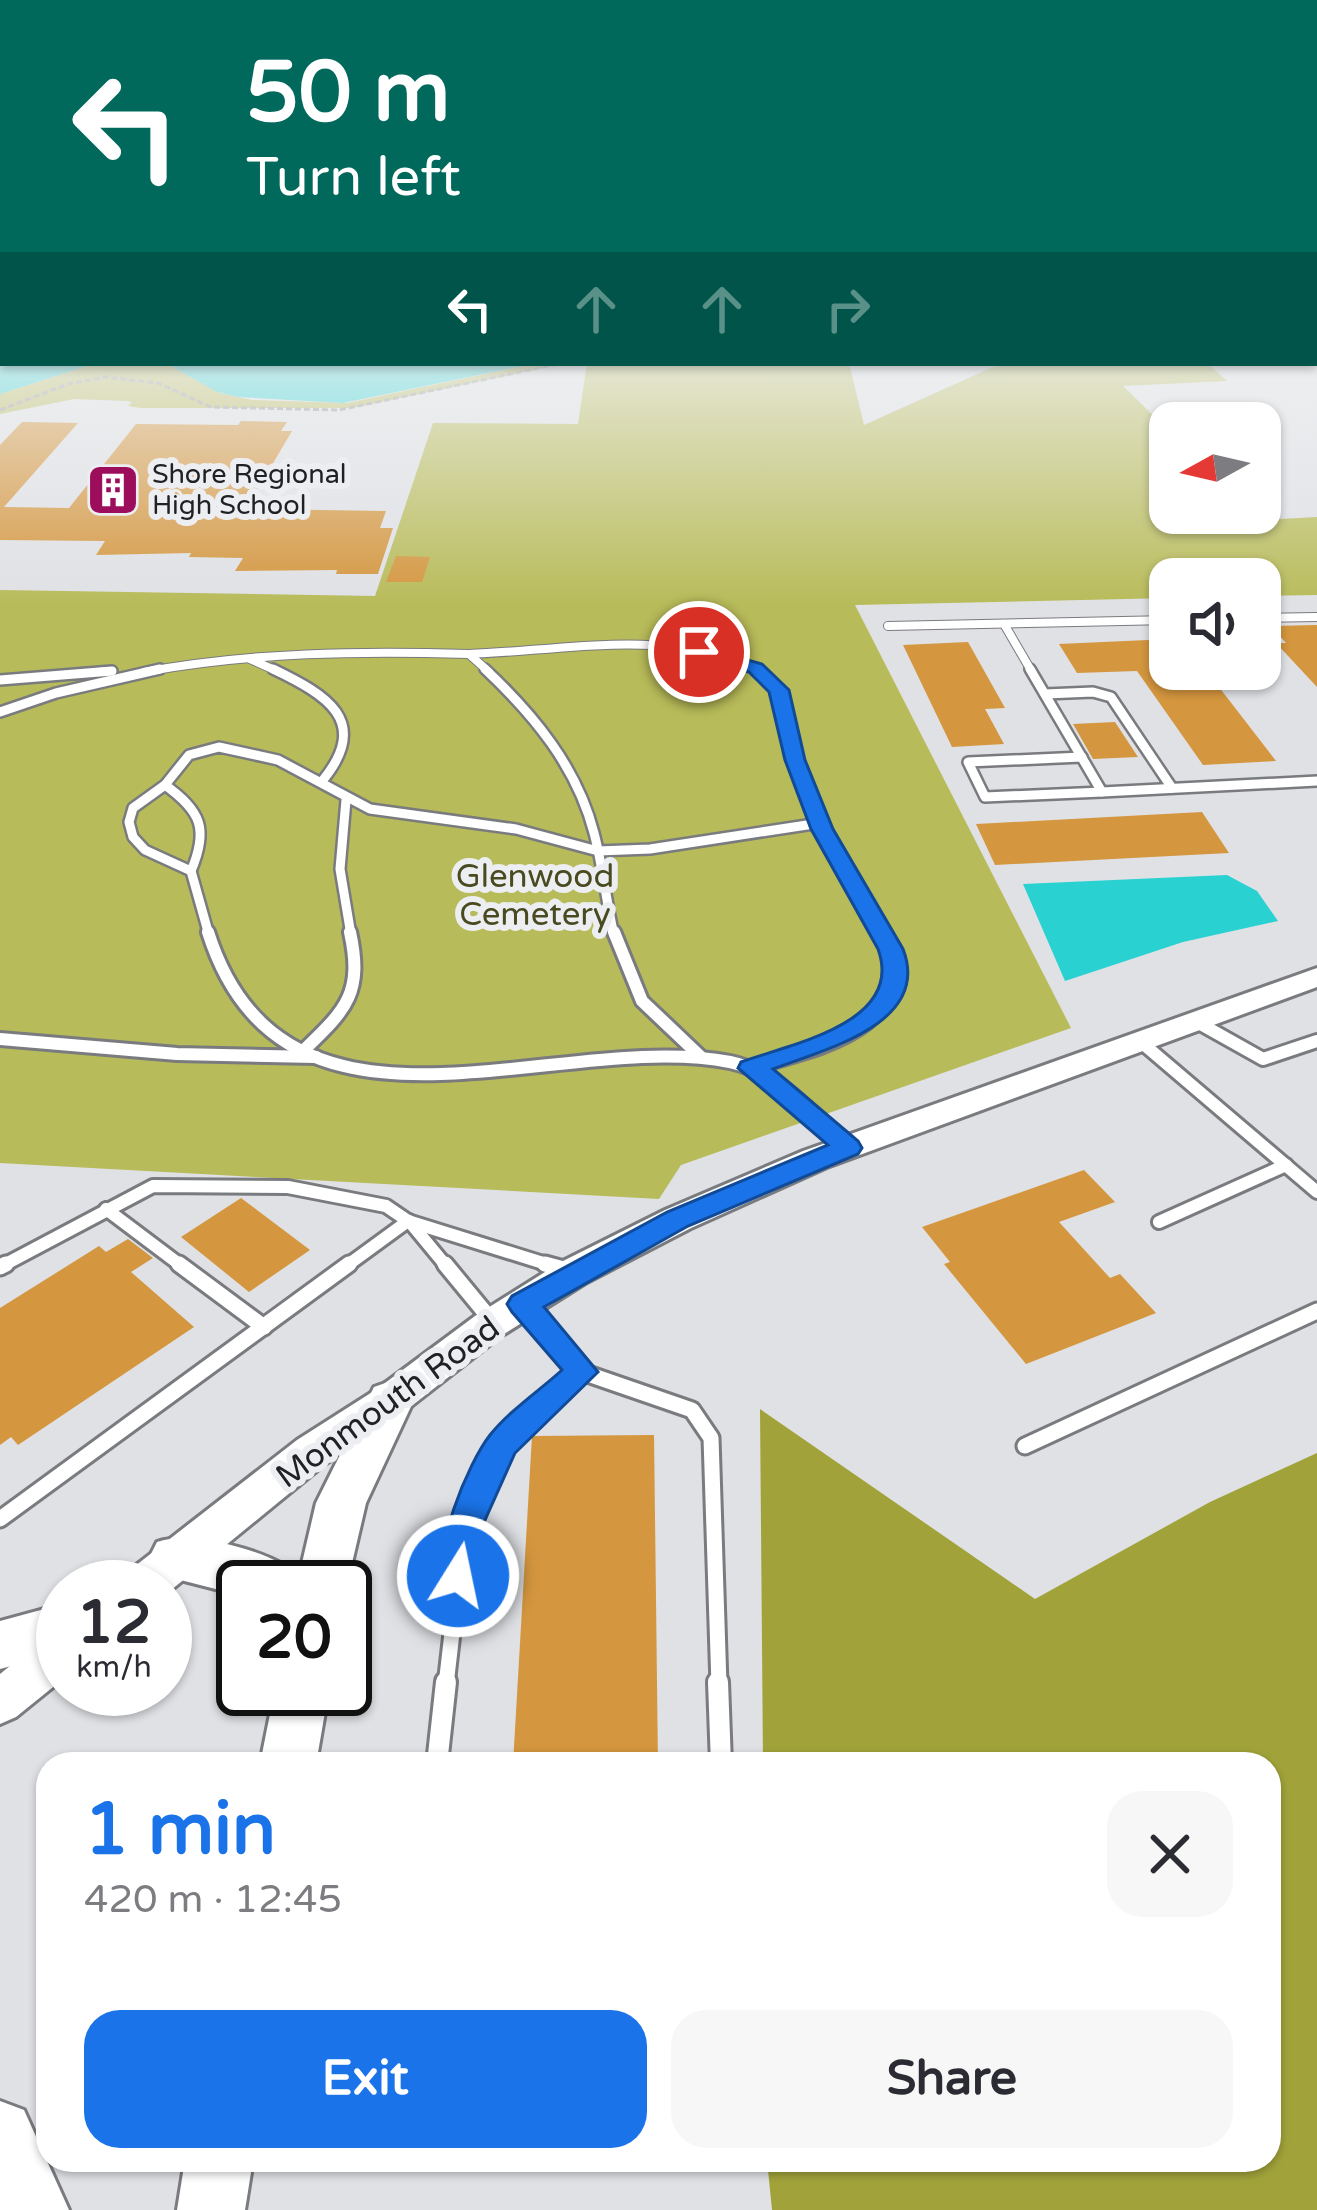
<!DOCTYPE html>
<meta charset="utf-8">
<style>
:root{--surface:#fff;--page:#f7f7f7;--text:#2b2b33;--muted:#7c7c81;--accent:#1a73e8}
body{margin:0;font-family:"Varela Round",sans-serif;background:var(--page);color:var(--text);height:100vh;display:flex;flex-direction:column;font-size:45px;white-space:nowrap}
*{box-sizing:border-box;margin:0}
p{font-size:39px;color:var(--muted)}
.icon{flex:none;width:66px;height:66px;fill:none;stroke:currentColor;stroke-width:2;stroke-linecap:round;stroke-linejoin:round}
.map{position:relative;flex:1;overflow:hidden}
.sheet{position:absolute;left:36px;top:1752px;width:1245px;height:420px;display:flex;flex-direction:column;background:var(--surface);border-radius:36px;box-shadow:0 3px 9px #0004}
.sheet>*{flex:none}
.guide{position:absolute;left:0px;top:0px;width:1317px;height:366px;box-shadow:0 3px 9px #0004;background:#00695c;color:#fff;overflow:hidden}
.needle{width:78px;rotate:262deg}
.fabs{position:absolute;left:1149px;top:402px;display:grid;gap:24px}
.fabs a{display:grid;place-items:center;width:132px;height:132px;border-radius:24px;background:var(--surface);box-shadow:0 3px 9px #0004;font-size:60px}
.speed{position:absolute;left:36px;top:1560px;display:flex;gap:24px;font-size:60px;font-weight:700;text-align:center}
.speed>*{display:grid;place-content:center;width:156px;height:156px;border-radius:50%;background:var(--surface);box-shadow:0 3px 9px #0004;line-height:1}
.speed small{font-size:30px;font-weight:400}
.speed .limit{border:6px solid #111;border-radius:18px;background:#fff;color:#111}
.pin{position:absolute;display:grid;place-items:center;width:102px;height:102px;color:#fff;margin:-51px;border:6px solid #fff;border-radius:50%;box-shadow:0 3px 12px #0007}
.me{position:absolute;width:132px;margin:-66px;rotate:10deg;stroke-linejoin:round;filter:drop-shadow(0 0 9px #0008)}
.turn{display:flex;align-items:center;gap:42px;height:252px;padding:0 48px;font-size:54px}
.turn .icon{width:156px;height:156px;stroke-width:2.5}
.turn b{display:block;font-size:84px;line-height:102px}
.lanes{display:flex;align-items:center;height:114px;padding:0 48px;background:#0003;justify-content:center;gap:60px;direction:ltr}
.lanes .off{opacity:.35}
.round{display:grid;place-items:center;flex:none;width:126px;height:126px;border-radius:36px;background:var(--page)}
.summary{display:flex;align-items:center;justify-content:space-between;height:204px;padding:0 48px}
h1{font-size:72px;font-weight:700;line-height:90px;color:var(--accent)}
.cta{display:flex;gap:24px;margin-top:auto;padding:24px 48px}
.cta a{flex:1;height:138px;border-radius:36px;background:var(--accent);color:#fff;font-size:48px;font-weight:700;line-height:138px;text-align:center}
.cta a+a{background:var(--page);color:var(--text)}
.map>svg:first-child{display:block}
</style>
<div class="map">
<svg width="1317" height="2210" viewBox="0 0 1317 2210">
<rect width="100%" height="100%" fill="#dfe1e5"/>
<g fill="#b8bb59">
<path d="M537 363H567L352 408H141L128 406 132 402 127 401 74 399 0 414V394L90 365 171 366 220 393 252 400 347 403Z"/>
<path d="M587 363H849L864 425 993 367 1031 363H1207L1227 381 1123 386 1170 432V513H1253L1260 520 1317 517V595L1260 596V579H1170V598L855 605 1071 1028 681 1165 659 1199 0 1163V590L375 596 433 423 578 424Z"/>
</g>
<path fill="#a1a33a" d="M760 1409 1035 1599 1210 1502 1317 1453V2210H772L767 2160H1269V1764H763Z"/>
<g fill="#29d1d1">
<path d="M0 300 3 363H537L343 403 238 397 217 392 171 366 90 365 0 394Z"/>
<path d="M1227 875 1257 891 1278 921 1183 942 1065 981 1023 884Z"/>
</g>
<g fill="#d4963e">
<path d="M241 421 287 422 281 431H292L246 509 386 511 380 528H393L378 574H336L337 570 235 571 243 558 189 557 191 553 96 555 105 541 0 540V445L22 422 78 423 4 507 69 508 136 424 238 425Z"/>
<path d="M396 556 430 557 422 582H386Z"/>
<path d="M1317 625V687L1276 643H1286L1271 626Z"/>
<path d="M1170 639V669H1205L1276 761 1203 765 1137 671 1077 673 1059 644Z"/>
<path d="M968 642 1005 708 985 709 1004 744 952 747 903 645Z"/>
<path d="M1115 722 1138 757 1093 759 1073 724Z"/>
<path d="M1202 812 1229 853 995 865 976 824Z"/>
<path d="M1084 1170 1115 1202 1059 1222 1110 1278 1120 1274 1156 1313 1026 1364 944 1264 950 1262 922 1227Z"/>
<path d="M241 1198 310 1250 249 1292 181 1237Z"/>
<path d="M128 1239 153 1258 131 1272 194 1327 18 1445 11 1437 0 1445V1308L99 1246 106 1252Z"/>
<path d="M654 1435 658 1764H513L532 1436Z"/>
</g>
<g fill="none" stroke-linecap="round" stroke-linejoin="round">
<g stroke="#797b7f" stroke-width="10">
<g id="service-far4">
<path d="M1260 618 1317 617"/>
<path d="M1004 624 1032 672"/>
<path d="M888 626 1170 620"/>
<path d="M469 654C563 651 675 626 762 672"/>
<path d="M250 659 279 672"/>
<path d="M98 672 112 671"/>
<path d="M144 672C252 652 360 651 469 654L489 672"/>
</g>
</g>
<g stroke="#797b7f" stroke-width="14">
<g id="service-far3">
<path d="M273 669C327 695 371 721 323 780"/>
<path d="M485 669C534 715 577 767 594 833 603 867 606 901 614 935"/>
<path d="M757 669C792 692 786 733 798 769 817 830 857 878 883 935"/>
<path d="M1030 669 1102 792 1317 781"/>
<path d="M0 680 112 671"/>
<path d="M1045 694 1093 692 1111 697 1172 788"/>
<path d="M0 712 56 693 160 669"/>
<path d="M1082 757 968 762 985 797 1102 792"/>
<path d="M165 785C201 811 209 829 191 871"/>
<path d="M346 800 340 869 351 935"/>
<path d="M209 935 191 871 145 850 133 837 129 822 133 808 165 785 189 755 219 747 278 760 370 809 516 829 598 851 650 849 820 823"/>
</g>
</g>
<g stroke="#797b7f" stroke-width="18">
<g id="service-far2">
<path d="M208 932C284 1172 558 1028 730 1062 778 1072 814 1115 848 1147"/>
<path d="M614 932 642 1001 702 1058"/>
<path d="M1197 1022 1263 1059 1317 1041"/>
<path d="M0 1039 177 1054 316 1057"/>
<path d="M1141 1042 1317 1192"/>
<path d="M305 1049C347 1009 363 992 350 932"/>
<path d="M751 1068C821 1047 925 1029 882 932"/>
<path d="M106 1209 183 1267"/>
<path d="M409 1221 447 1267"/>
<path d="M1159 1222 1286 1165"/>
<path d="M0 1267 153 1186 288 1187 386 1206 408 1221 556 1267"/>
<path d="M345 1267 408 1221"/>
</g>
</g>
<g stroke="#797b7f" stroke-width="21">
<g id="service-far1">
<path d="M179 1264 264 1327"/>
<path d="M445 1264 492 1321"/>
<path d="M545 1264 567 1270"/>
<path d="M0 1267 6 1264"/>
<path d="M582 1372 692 1410 711 1438 719 1685"/>
<path d="M1025 1446 1317 1311"/>
<path d="M0 1519 349 1264"/>
<path d="M446 1685 464 1529 502 1445 582 1372 523 1305"/>
</g>
</g>
<g stroke="#797b7f" stroke-width="26">
<g id="service">
<path d="M718 1682 721 1764"/>
<path d="M437 1764 446 1682"/>
</g>
</g>
<g stroke="#797b7f" stroke-width="30">
<path id="minor" d="M1314 347 1317 346"/>
</g>
<g stroke="#797b7f" stroke-width="6">
<rect id="tertiary" x="1314" y="351" width="3" height="10"/>
</g>
<g stroke="#797b7f" stroke-width="6">
<g id="secondary">
<path d="M1317 968V987L827 1167 691 1228 587 1282 501 1336 405 1411 325 1464 165 1595V1587H120L126 1573 297 1440 377 1389 475 1316 561 1262 665 1210 803 1151Z"/>
<path d="M63 1630V1679L16 1717 0 1724V1674L47 1636Z"/>
</g>
</g>
<g stroke="#797b7f" stroke-width="6">
<g id="trunk">
<path d="M391 1381 408 1387 414 1400 366 1503 345 1593V1587H243V1596L157 1574 149 1558 157 1542C190 1530 274 1551 299 1576L316 1503 374 1387Z"/>
<path d="M63 1604V1652L0 1669V1621Z"/>
<path d="M275 1689H329L316 1764H260Z"/>
<path d="M0 2101 24 2110 69 2210H0Z"/>
<path d="M185 2160H253L245 2210H177Z"/>
</g>
</g>
<path stroke="#939597" stroke-width="3" stroke-dasharray="6 3" stroke-linecap="butt" d="M0 410 68 384 105 377 158 383 211 407 339 410 563 363"/>
<use href="#service-far4" stroke="#fff" stroke-width="8"/>
<use href="#service-far3" stroke="#fff" stroke-width="9"/>
<use href="#service-far2" stroke="#fff" stroke-width="12"/>
<use href="#service-far1" stroke="#fff" stroke-width="15"/>
<use href="#service" stroke="#fff" stroke-width="20"/>
<use href="#minor" stroke="#fff" stroke-width="24"/>
<use href="#tertiary" fill="#fff" fill-rule="evenodd"/>
<use href="#secondary" fill="#fff" fill-rule="evenodd"/>
<use href="#trunk" fill="#fff" fill-rule="evenodd"/>
</g>
<linearGradient id="sky" x2="0" y2="1"><stop stop-color="#5bc0df"/><stop offset="0.49" stop-color="#f1f2f3"/><stop offset="1" stop-color="#f1f2f3" stop-opacity="0"/></linearGradient>
<rect width="1317" height="606" fill="url(#sky)"/>
<path fill="#1a73e8" stroke="#114b97" stroke-width="3" d="M699 646 762 664 789 690 805 760 833 829 903 949C932 1024 823 1050 773 1069L858 1141 862 1148 858 1154 688 1226 544 1307 598 1372 515 1453 481 1529 471 1587 458 1592 446 1587C430 1554 468 1463 490 1435 509 1411 539 1391 562 1370L512 1312 507 1304 512 1296 667 1212 828 1145 738 1068 741 1062C791 1044 905 1023 878 949L811 829 785 760 769 692 749 672 692 656V648Z"/>
<defs>
<g id="building-square" transform="scale(2.7)"><rect x="-9" y="-9" width="18" height="18" rx="4" fill="#9c0e5c" stroke="#eceef2"/><path d="M-4-6H4V6H1V3H-1V6H-4ZM-2.5-4.3h1.7v1.8h-1.7ZM.8-4.3h1.7v1.8H.8ZM-2.5-1h1.7V.8h-1.7ZM.8-1h1.7V.8H.8Z" fill="#fff"/></g>
</defs>
<g fill-rule="evenodd">
<use href="#building-square" x="113" y="490"/>
</g>
<g text-anchor="middle" stroke-width="12" stroke-linejoin="round" paint-order="stroke">
<g font-size="27" fill="#202122" stroke="#eceef2" text-anchor="start">
<text x="152" y="483">Shore Regional<tspan x="152" dy="31">High School</tspan></text>
</g>
<g font-size="33" fill="#494a1f" stroke="#eceef2">
<text x="535" y="887">Glenwood<tspan x="535" dy="38">Cemetery</tspan></text>
</g>
<g font-size="33" fill="#202122" stroke="#eceef2">
<text transform="translate(387 1401) rotate(-36)" y="12">Monmouth Road</text>
</g>
</g>
</svg>
<div class="fabs">
<a><svg class="needle" viewBox="-14 -14 28 28"><path d="M0-13l5 13h-10z" fill="#e53935"/><path d="M0 13l5-13h-10z" fill="#7c7c81"/></svg></a>
<a><svg class="icon" aria-label="sound" viewBox="0 0 24 24"><path d="M4 9h4l5-4v14l-5-4H4zM17 9q2 3 0 6"/></svg></a>
</div>
<div class="speed"><div>12<small>km/h</small></div><div class="limit">20</div></div>
<div class="pin" style="left:699px;top:652px;background:#d93025"><svg class="icon" aria-label="arrive" viewBox="0 0 24 24"><path d="M6 21V4h12l-3 4 3 4H6"/></svg></div>
<svg class="me" style="left:458px;top:1576px" viewBox="-20 -20 40 40"><circle r="17" fill="#1a73e8" stroke="#fff" stroke-width="3"/><path d="M0-11L8 9 0 5-8 9z" fill="#fff"/></svg>
<div class="guide">
<div class="turn"><svg class="icon" aria-label="left" viewBox="0 0 24 24"><path d="M17 20v-9H6M10 6l-5 5 5 5"/></svg><div><b>50 m</b>Turn left</div></div>
<div class="lanes"><svg class="icon" aria-label="left" viewBox="0 0 24 24"><path d="M17 20v-9H6M10 6l-5 5 5 5"/></svg><svg class="icon off" aria-label="ahead" viewBox="0 0 24 24"><path d="M12 20V5M6 11l6-6 6 6"/></svg><svg class="icon off" aria-label="ahead" viewBox="0 0 24 24"><path d="M12 20V5M6 11l6-6 6 6"/></svg><svg class="icon off" aria-label="right" viewBox="0 0 24 24"><path d="M7 20v-9h11M14 6l5 5-5 5"/></svg></div>
</div>
<section class="sheet">
<div class="summary"><div><h1>1 min</h1><p>420 m · 12:45</p></div><a class="round"><svg class="icon" aria-label="close" viewBox="0 0 24 24"><path d="M6 6l12 12M18 6L6 18"/></svg></a></div>
<div class="cta"><a>Exit</a><a>Share</a></div>
</section>
</div>
